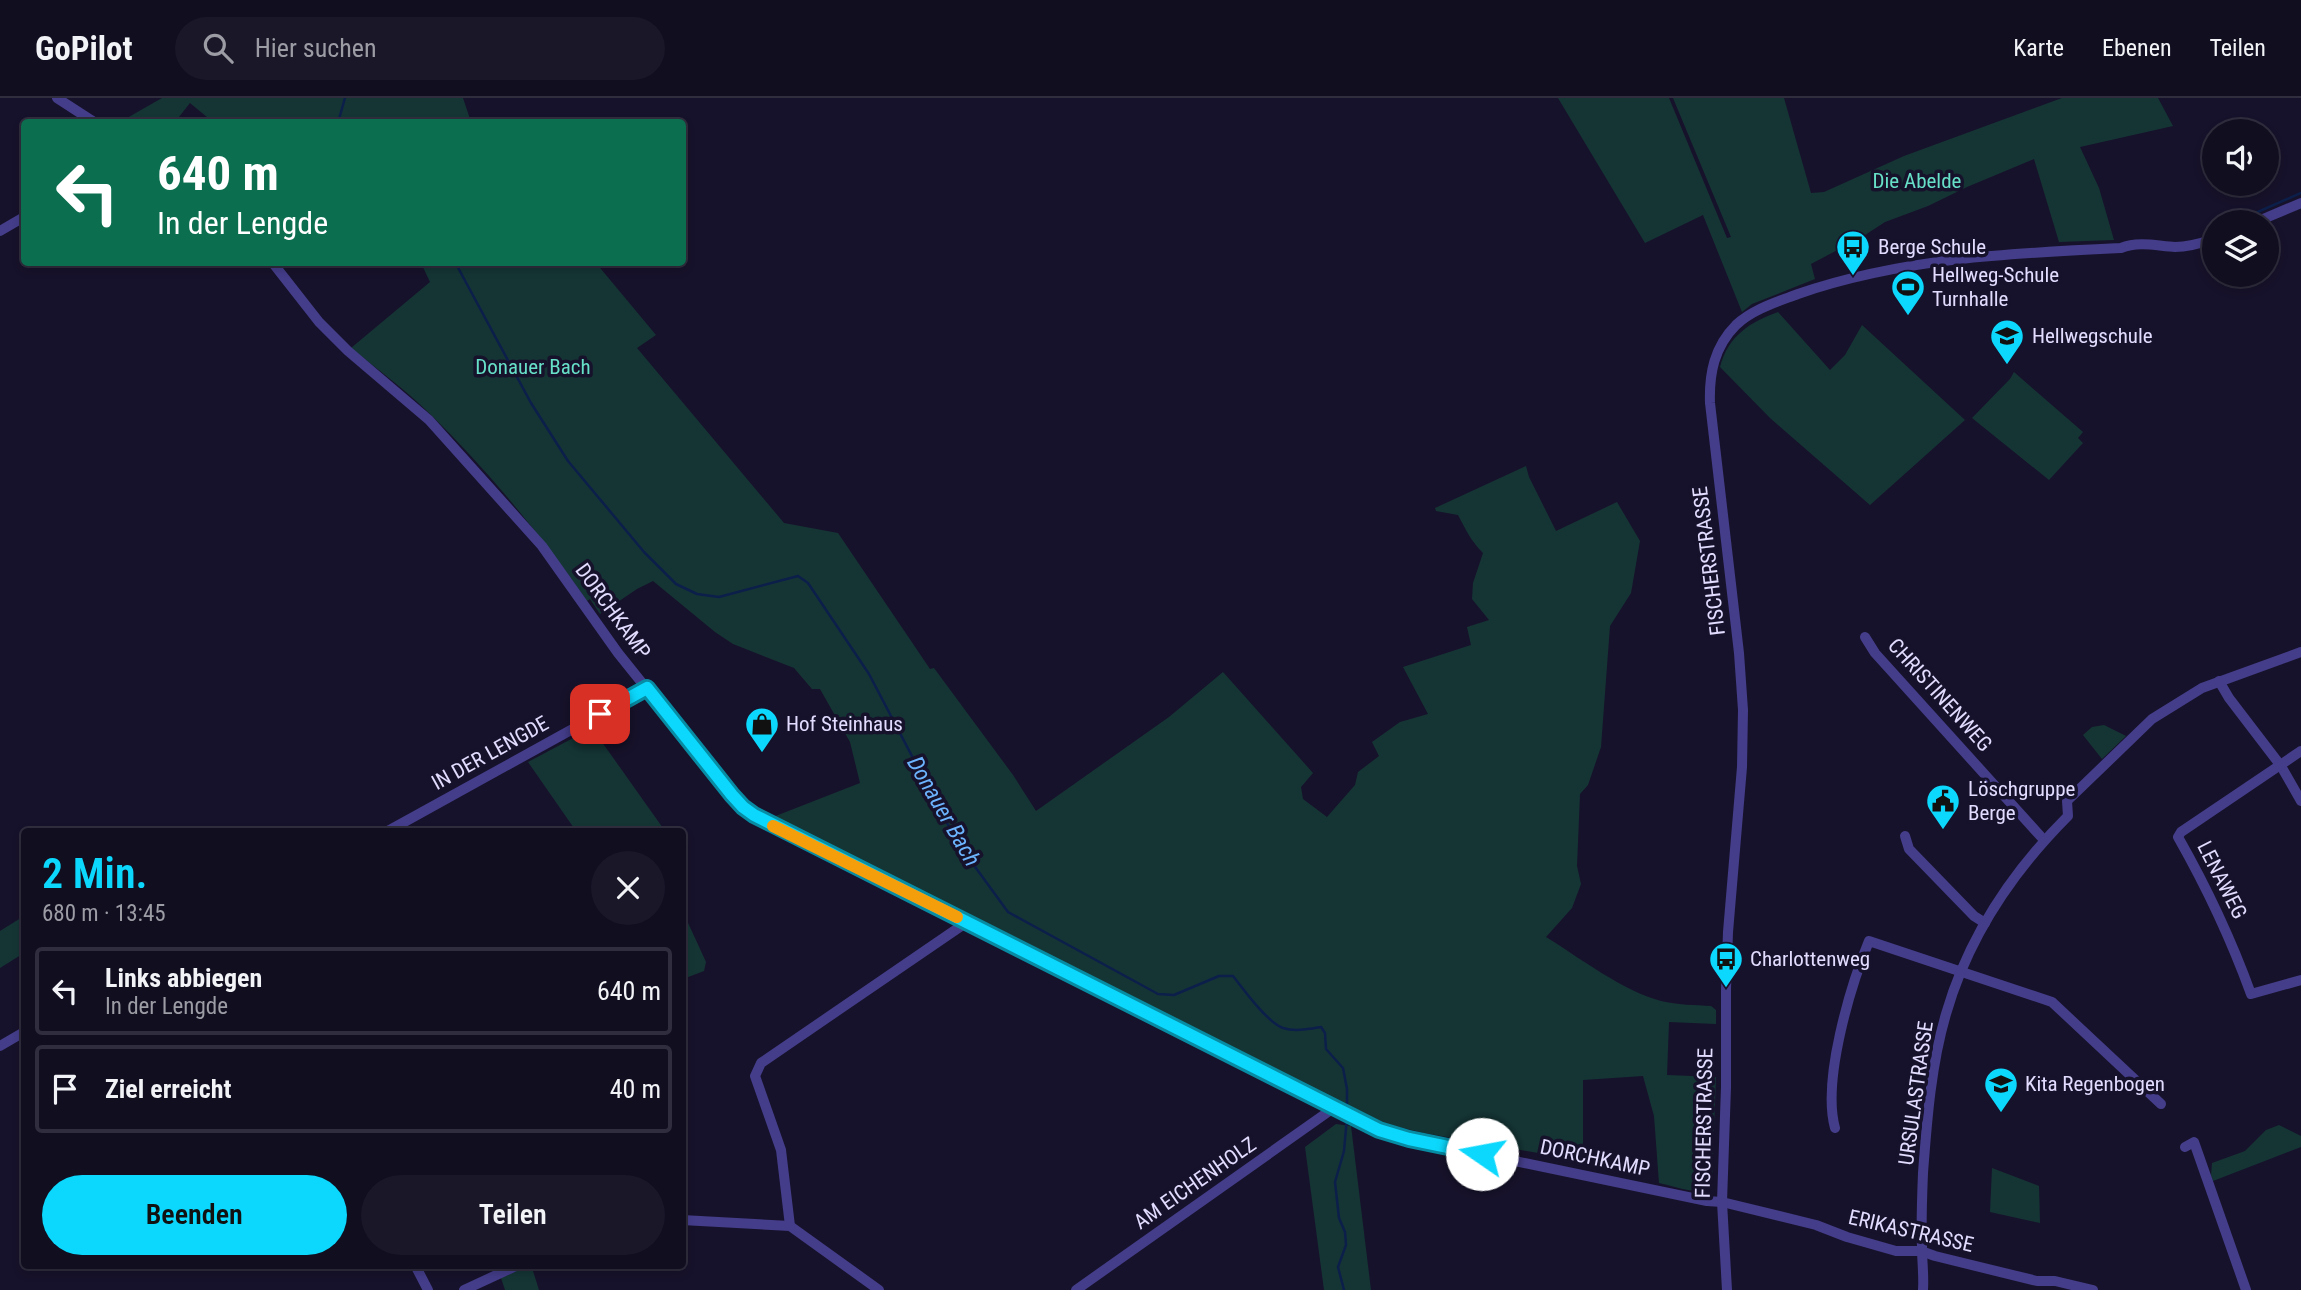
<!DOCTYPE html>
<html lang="de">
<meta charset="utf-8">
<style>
:root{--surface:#110e20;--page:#1a1729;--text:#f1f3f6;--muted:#9c9ca5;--line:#302e3e;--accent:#0bd8fc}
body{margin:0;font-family:"Roboto Condensed",sans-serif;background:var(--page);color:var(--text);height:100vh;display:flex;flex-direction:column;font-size:26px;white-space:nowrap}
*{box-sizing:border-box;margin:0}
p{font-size:23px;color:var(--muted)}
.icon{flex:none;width:38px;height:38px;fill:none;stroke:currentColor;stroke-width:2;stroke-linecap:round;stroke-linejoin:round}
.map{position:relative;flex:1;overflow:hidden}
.details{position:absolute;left:21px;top:730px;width:665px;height:441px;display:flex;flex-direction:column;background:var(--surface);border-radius:7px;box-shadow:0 4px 10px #0003,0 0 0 2px var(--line)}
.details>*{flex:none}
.top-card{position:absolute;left:21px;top:21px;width:665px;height:147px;border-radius:7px;box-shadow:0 4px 10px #0003,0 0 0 2px var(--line);background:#0b6e4f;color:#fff;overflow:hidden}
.buttons{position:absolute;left:2202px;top:21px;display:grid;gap:14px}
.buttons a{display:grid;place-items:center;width:77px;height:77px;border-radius:50%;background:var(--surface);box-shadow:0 4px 10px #0003,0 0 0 2px var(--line);font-size:35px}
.pin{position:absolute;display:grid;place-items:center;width:60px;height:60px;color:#fff;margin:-30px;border-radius:14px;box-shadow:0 4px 10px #0006}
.me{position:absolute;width:77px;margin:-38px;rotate:282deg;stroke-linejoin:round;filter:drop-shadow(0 0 5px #0008)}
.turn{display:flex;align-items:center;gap:24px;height:147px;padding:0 21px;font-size:32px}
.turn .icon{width:91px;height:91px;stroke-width:2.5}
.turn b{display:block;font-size:49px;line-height:60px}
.round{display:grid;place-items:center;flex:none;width:74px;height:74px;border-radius:37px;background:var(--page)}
.headline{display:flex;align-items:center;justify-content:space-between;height:119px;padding:0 21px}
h1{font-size:42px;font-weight:600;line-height:52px;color:var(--accent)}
.cta{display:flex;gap:14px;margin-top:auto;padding:14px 21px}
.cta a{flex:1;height:80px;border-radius:42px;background:var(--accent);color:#111;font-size:28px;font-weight:600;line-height:80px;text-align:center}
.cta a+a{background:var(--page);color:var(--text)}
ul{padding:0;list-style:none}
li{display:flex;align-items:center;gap:21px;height:88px;margin:0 14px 10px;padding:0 7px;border:4px solid var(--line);border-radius:7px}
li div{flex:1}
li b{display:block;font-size:26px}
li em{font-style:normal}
header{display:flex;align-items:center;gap:42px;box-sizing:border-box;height:98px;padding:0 35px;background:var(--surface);border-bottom:2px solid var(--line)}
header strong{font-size:33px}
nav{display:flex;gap:38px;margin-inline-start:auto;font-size:24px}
.search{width:490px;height:63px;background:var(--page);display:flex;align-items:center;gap:18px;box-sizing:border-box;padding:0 24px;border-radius:38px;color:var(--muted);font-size:26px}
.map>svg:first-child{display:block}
</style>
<header>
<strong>GoPilot</strong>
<div class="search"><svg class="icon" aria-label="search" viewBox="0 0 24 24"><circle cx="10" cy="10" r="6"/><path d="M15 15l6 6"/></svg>Hier suchen</div>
<nav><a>Karte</a><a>Ebenen</a><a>Teilen</a></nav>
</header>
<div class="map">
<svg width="2301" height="1192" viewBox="0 0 2301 1192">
<rect width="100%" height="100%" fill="#17122b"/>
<g fill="#153535">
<path d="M162 0H463L471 24H213L190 5 175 24H120Z"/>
<path d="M1558 0H1669L1727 140 1731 139 1673 0H1784L1811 95 1824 94 1904 58 2062 0H2158L2173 28 2080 49 2099 90 2114 142 2059 144 2034 61 1967 89 1928 108 1885 124 1862 139 1811 166 1815 181 1752 206 1742 214 1703 117 1645 145Z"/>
<path d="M421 165H596L656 237 637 250 784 425 838 435 930 571 934 570 1013 677 1036 713 1169 619 1223 574 1313 675 1301 689 1303 701 1327 719 1355 687 1358 674 1379 658 1372 644 1400 624 1428 616 1403 569 1471 547 1467 529 1489 522 1472 501 1473 485 1483 455C1471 443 1466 432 1458 417L1436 413 1435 410 1526 368 1529 379 1556 433 1617 404 1640 443 1631 495 1610 528 1601 649 1588 687 1580 696 1577 768 1581 786 1572 810 1546 839C1580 860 1623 893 1661 903 1677 907 1695 907 1711 908L1716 912V926L1669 924 1667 977 1716 979 1712 1086C1701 1100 1675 1088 1659 1085L1654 1018 1643 978 1583 982V1063L1424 1035 1382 1025 1357 1012V1016L773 719 860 685 850 644 820 591H812L794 570 733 546 715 534 653 483 637 491 600 516 590 501 587 503C539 435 488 372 429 315 405 291 377 271 351 250L430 184Z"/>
<path d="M1778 214 1830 272 1845 257 1862 227 1965 322 1870 407 1770 320 1720 269C1728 238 1750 224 1778 214Z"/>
<path d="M2014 274 2083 334 2078 340 2083 345 2049 382 1972 320 2010 281Z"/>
<path d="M2104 627 2126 638 2102 661 2083 637 2092 629Z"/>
<path d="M592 630 665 733H576L528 664Z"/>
<path d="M683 814 706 864 704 873 683 881Z"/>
<path d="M24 818V855L0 870V833Z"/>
<path d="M1336 1026 1351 1028 1371 1192H1324L1305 1049Z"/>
<path d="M2279 1027 2301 1038V1049L2213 1083 2211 1078 2212 1065 2245 1053 2266 1032Z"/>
<path d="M1992 1070 2039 1088 2040 1125 1990 1114Z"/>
<path d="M530 1167H535L533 1173 539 1192H505L501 1180Z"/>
</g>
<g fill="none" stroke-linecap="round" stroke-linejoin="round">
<g stroke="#0c1f4a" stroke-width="2.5">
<path d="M342 24 339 21 345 0"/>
<path d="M2235 124 2301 95"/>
<path d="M455 164 531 305 568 363 644 454 676 486 697 496 719 499 798 478 808 485 869 576 957 744 1008 814 1158 896 1174 897 1219 878H1233C1244 892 1267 924 1283 930 1295 934 1309 931 1321 929L1325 935 1326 951 1343 970 1347 991V1012"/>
<path d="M1344 1192 1338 1169 1346 1147 1345 1134 1339 1120 1335 1084 1344 1053 1347 1019"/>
</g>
<g stroke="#443d8a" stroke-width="10">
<path d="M57 0 94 24"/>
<path d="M2256 124 2301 105"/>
<path d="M0 133 24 119"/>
<path d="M272 164 319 224 348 253 429 322 542 448 618 555 732 697 743 709 767 725 893 786 1379 1032 1409 1041 1707 1103 1722 1104 1816 1127 1847 1139 1896 1153H1921L1935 1158 2037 1183H2055L2093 1192"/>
<path d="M1865 539 1875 555 2044 742"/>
<path d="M2219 583 2229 600 2281 668 2301 703"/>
<path d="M2301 653 2181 734 2178 739C2207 790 2231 841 2251 896L2301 882"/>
<path d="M388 733 647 590"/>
<path d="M1905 738 1909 751 1974 818 1985 825"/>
<path d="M0 948 24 934"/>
<path d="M1835 1030C1822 983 1850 889 1869 843L2052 904 2161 1006"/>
<path d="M2185 1049 2194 1044 2246 1192"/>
<path d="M682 1122 790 1128 879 1192"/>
<path d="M790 1128 781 1052 755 978 761 965 967 824"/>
<path d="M415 1167 428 1192"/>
<path d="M464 1192 518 1167"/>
<path d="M1076 1192 1335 1009"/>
<path d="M1727 1192 1722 1104 1726 989V891L1728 834 1742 669 1743 612 1739 555 1710 305C1709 276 1714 249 1736 227 1753 211 1777 204 1798 196 1902 160 2012 155 2121 150 2139 143 2157 148 2175 149 2188 149 2202 145 2214 141"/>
<path d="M1923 1192C1924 1177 1922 1164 1922 1149 1921 1125 1922 1099 1923 1075 1927 1022 1931 967 1946 916 1968 840 2013 773 2068 718L2067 703 2152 621 2202 590 2301 554"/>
</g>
</g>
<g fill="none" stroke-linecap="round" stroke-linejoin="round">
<g stroke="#078ca4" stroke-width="18">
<path id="route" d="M600 616 647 590 732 697 743 709 754 717 1379 1032 1409 1041 1482 1056"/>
</g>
<use href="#route" stroke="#0bd8fc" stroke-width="12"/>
<path stroke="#f59e0b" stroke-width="12" d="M773 728 957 819"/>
</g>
<defs>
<g id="bus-pin" transform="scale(1.75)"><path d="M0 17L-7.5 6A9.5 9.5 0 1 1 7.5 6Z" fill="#0bd8fc" stroke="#17122b"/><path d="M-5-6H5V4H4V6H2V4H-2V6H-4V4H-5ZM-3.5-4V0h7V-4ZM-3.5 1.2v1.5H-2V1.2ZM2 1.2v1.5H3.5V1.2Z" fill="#111"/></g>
<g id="stadium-pin" transform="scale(1.75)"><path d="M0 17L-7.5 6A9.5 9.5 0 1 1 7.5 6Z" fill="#0bd8fc" stroke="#17122b"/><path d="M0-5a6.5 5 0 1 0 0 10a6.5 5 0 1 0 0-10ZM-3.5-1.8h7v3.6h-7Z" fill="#111"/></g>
<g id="school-pin" transform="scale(1.75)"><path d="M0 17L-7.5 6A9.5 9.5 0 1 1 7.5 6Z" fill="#0bd8fc" stroke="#17122b"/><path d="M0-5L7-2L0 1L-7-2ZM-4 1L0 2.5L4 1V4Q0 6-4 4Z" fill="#111"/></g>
<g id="shop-pin" transform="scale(1.75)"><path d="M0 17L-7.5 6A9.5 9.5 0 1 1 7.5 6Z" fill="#0bd8fc" stroke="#17122b"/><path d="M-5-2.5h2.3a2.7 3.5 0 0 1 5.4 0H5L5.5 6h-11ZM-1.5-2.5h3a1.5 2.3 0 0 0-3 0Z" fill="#111"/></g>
<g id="civic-pin" transform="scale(1.75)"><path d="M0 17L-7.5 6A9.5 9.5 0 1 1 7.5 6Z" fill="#0bd8fc" stroke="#17122b"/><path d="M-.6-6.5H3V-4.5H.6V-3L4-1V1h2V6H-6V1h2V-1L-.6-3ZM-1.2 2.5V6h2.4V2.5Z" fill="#111"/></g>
</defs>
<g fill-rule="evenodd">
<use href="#bus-pin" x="1853" y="149"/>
<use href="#stadium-pin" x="1908" y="189"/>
<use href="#school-pin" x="2007" y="238"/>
<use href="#shop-pin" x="762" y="626"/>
<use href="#civic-pin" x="1943" y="703"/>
<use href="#bus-pin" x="1726" y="861"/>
<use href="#school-pin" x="2001" y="986"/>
</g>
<g text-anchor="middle" stroke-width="7" stroke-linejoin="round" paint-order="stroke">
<g font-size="21" fill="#67e0c8" stroke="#17122b">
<text x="1917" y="90">Die Abelde</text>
<text x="533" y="276">Donauer Bach</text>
</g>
<g font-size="21" fill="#e2dcff" stroke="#17122b" text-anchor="start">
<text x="1878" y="156">Berge Schule</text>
<text x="1932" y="184">Hellweg-Schule<tspan x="1932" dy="24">Turnhalle</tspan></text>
<text x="2032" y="245">Hellwegschule</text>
<text x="786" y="633">Hof Steinhaus</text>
<text x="1968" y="698">Löschgruppe<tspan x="1968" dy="24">Berge</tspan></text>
<text x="1750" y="868">Charlottenweg</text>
<text x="2025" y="993">Kita Regenbogen</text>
</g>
<g font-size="21" fill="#e2dcff" stroke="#17122b">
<text transform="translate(1709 463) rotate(-97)" y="7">FISCHERSTRASSE</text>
<text transform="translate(613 513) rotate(54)" y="7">DORCHKAMP</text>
<text transform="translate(1940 597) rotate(48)" y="7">CHRISTINENWEG</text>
<text transform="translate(490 655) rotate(-29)" y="7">IN DER LENGDE</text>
<text transform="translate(2222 782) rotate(63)" y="7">LENAWEG</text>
<text transform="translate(1916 995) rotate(-82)" y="7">URSULASTRASSE</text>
<text transform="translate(1704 1025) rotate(-89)" y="7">FISCHERSTRASSE</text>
<text transform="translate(1595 1060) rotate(12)" y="7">DORCHKAMP</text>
<text transform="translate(1195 1085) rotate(-35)" y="7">AM EICHENHOLZ</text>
<text transform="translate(1911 1133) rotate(13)" y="7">ERIKASTRASSE</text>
</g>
<g font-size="23" font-style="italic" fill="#6cb3fd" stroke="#17122b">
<text transform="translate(944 713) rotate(60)" y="8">Donauer Bach</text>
</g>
</g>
</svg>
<div class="buttons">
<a><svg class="icon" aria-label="sound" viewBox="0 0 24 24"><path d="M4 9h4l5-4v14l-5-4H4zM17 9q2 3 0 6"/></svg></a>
<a><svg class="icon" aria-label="layers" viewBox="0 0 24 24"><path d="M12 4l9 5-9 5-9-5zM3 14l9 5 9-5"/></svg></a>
</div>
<div class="pin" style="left:600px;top:616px;background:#d93025"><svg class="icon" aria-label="arrive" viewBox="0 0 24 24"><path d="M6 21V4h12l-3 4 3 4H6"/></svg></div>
<svg class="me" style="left:1482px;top:1056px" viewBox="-20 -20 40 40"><circle r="19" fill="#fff"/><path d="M0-13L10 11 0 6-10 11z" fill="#0bd8fc"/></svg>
<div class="top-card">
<div class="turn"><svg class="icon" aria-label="left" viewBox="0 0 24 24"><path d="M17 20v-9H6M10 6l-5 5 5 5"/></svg><div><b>640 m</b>In der Lengde</div></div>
</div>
<section class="details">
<div class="headline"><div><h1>2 Min.</h1><p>680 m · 13:45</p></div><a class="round"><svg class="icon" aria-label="close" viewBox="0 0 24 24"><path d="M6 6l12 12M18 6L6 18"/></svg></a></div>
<ul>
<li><svg class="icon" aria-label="left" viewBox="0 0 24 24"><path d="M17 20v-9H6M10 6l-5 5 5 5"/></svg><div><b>Links abbiegen</b><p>In der Lengde</p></div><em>640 m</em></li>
<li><svg class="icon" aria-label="arrive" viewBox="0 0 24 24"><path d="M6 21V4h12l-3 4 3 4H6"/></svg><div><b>Ziel erreicht</b></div><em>40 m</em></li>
</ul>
<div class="cta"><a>Beenden</a><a>Teilen</a></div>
</section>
</div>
